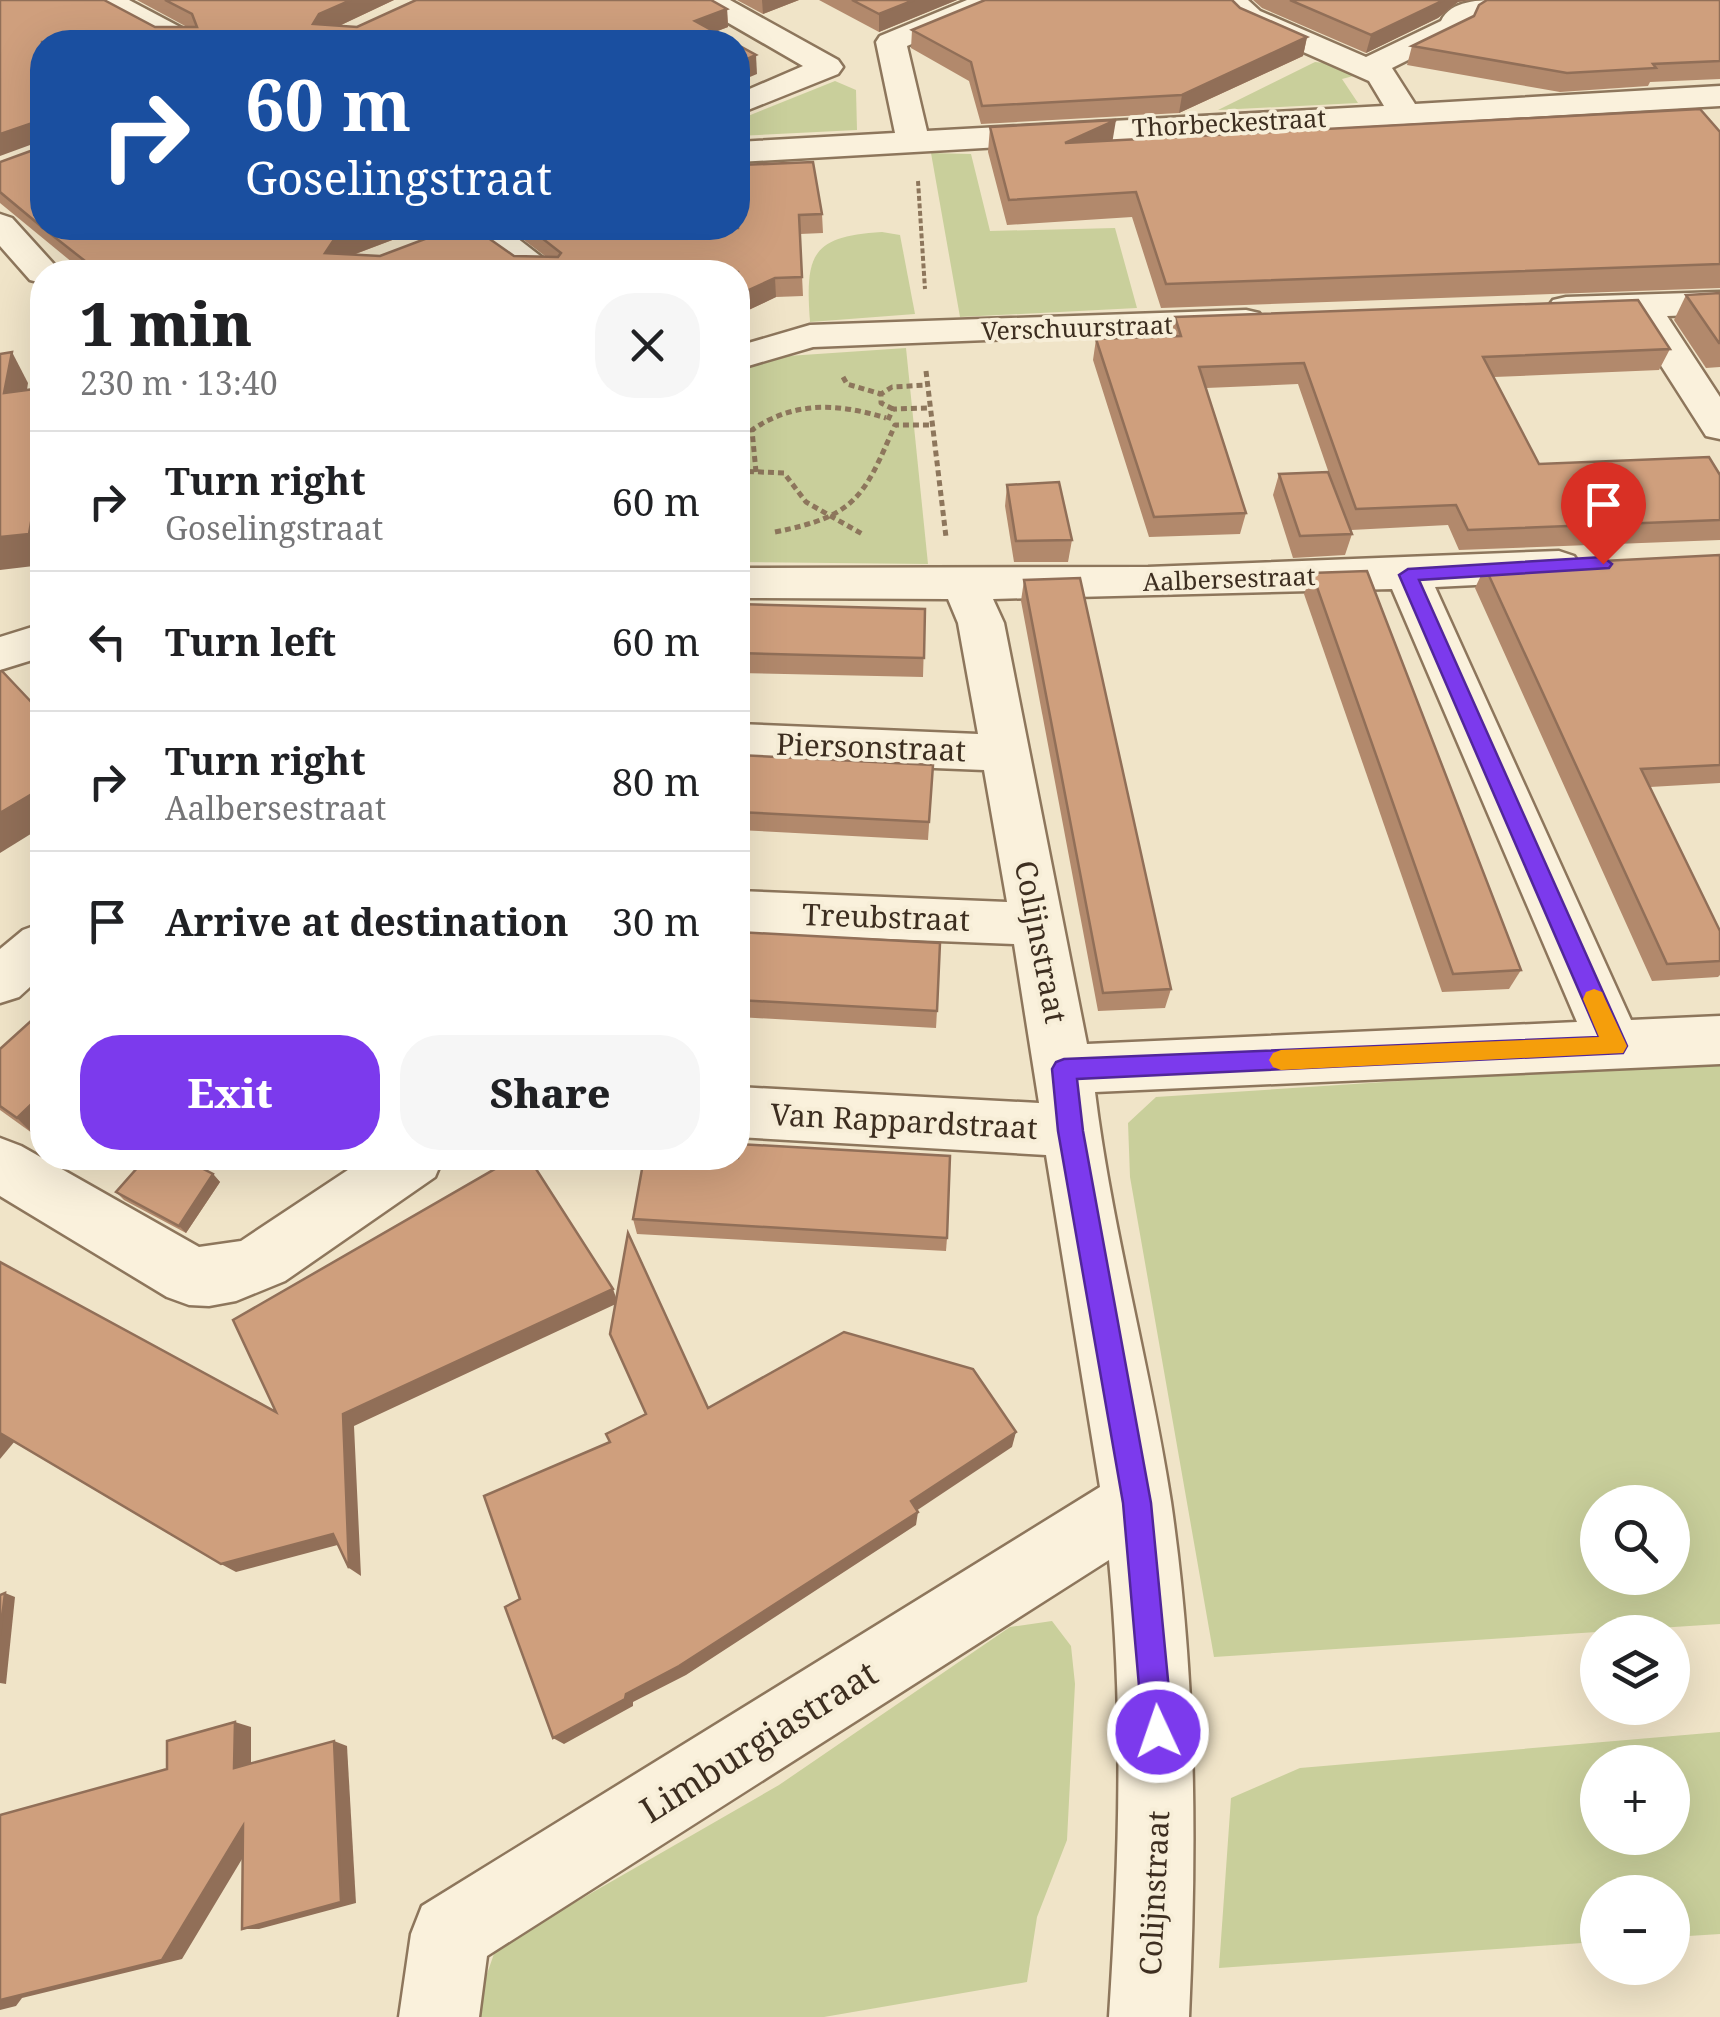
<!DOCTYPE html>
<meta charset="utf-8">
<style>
:root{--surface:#fff;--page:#f6f6f6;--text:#202124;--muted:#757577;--line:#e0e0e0;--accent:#7c3aed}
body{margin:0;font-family:"Noto Serif",serif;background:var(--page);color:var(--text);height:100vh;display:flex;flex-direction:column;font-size:38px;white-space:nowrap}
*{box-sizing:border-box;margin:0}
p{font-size:32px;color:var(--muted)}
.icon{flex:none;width:55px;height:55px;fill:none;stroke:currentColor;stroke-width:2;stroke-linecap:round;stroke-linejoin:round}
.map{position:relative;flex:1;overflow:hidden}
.panel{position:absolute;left:30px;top:260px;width:720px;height:910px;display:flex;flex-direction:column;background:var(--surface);border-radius:40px;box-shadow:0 10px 40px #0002}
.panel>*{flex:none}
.hud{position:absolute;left:30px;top:30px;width:720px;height:210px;border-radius:40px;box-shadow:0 10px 40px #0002;background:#1a4fa0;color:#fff;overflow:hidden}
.fabs{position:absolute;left:1580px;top:1485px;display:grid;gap:20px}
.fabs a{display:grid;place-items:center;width:110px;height:110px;border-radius:50%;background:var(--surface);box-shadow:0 10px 40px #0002;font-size:50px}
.pin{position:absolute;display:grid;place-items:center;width:85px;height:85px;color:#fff;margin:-102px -42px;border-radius:50% 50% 50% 0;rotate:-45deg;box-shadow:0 0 10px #0007}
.pin .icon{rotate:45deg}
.me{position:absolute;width:110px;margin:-55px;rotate:357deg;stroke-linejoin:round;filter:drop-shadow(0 0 8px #0008)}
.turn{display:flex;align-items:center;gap:35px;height:210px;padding:0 50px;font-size:45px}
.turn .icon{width:130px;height:130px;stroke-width:2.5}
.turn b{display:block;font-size:70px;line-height:85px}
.round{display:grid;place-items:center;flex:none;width:105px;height:105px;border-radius:40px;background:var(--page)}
.overview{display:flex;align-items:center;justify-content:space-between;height:170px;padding:0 50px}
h1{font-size:60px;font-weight:800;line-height:75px}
.primary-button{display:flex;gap:20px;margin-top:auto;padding:20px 50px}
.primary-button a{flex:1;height:115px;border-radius:40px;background:var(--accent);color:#fff;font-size:40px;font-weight:800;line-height:115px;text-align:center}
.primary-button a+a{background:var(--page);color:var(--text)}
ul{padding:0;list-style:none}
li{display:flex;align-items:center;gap:30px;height:140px;padding:0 50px;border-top:2px solid var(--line)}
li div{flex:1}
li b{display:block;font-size:38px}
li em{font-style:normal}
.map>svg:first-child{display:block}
</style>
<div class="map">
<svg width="1720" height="2017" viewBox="0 0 1720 2017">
<rect width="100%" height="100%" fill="#f0e4c8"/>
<g fill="#c9cf9b" fill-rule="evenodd">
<path d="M1315 62 1336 64 1357 75 1342 79 1358 103 1218 110Z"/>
<path d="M835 81 856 90 857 130 738 136V120Z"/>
<path d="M931 153 971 154 990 231 1115 228 1137 308 960 317Z"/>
<path d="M882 232 900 235 915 314 810 322C805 255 811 236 882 232Z"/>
<path d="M906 348 928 564 738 562V371L788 356Z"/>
<path d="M1720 1060V1624L1214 1657 1130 1177 1128 1123 1156 1097ZM1598 1502H1672V1578H1598Z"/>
<path d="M1052 1621 1071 1646 1075 1684 1067 1840 1037 1917 1027 1982 824 2017H472L496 1948 779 1785 1010 1627Z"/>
<path d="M1720 1732V1934L1673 1937 1672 1892H1598L1597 1942 1219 1968 1231 1798 1300 1768ZM1598 1762H1672V1838H1598Z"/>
</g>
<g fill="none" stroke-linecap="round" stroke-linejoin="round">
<g stroke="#8d765c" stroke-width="5">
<g id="minor">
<path d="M92 0H129L197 36 201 42H164L97 6Z"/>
<path d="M694 0H730L838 60 843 67 838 74 738 114V94L803 66 699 6Z"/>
<path d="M967 0H1008L1003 6 907 46 927 131 1384 106 1369 81 1238 23 1216 0H1248L1260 11 1366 57 1441 21C1451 0 1479 0 1502 0L1470 21 1466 31 1392 68 1415 104 1720 86V106L738 162V142L895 133 876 42 880 36Z"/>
<path d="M0 214 12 218 61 272H42V283L30 280 0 246Z"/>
<path d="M464 228H504L561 272H520Z"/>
<path d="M1720 292V314L1667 316 1720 397V439L1706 436 1630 317 1566 319 1553 316 1547 308 1553 300 1566 297Z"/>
<path d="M1246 310 1259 313 1265 321 1259 329 813 347 738 369V346L810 325Z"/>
<path d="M1559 551 1574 556 1581 566 1574 576 1559 581 1435 587 1631 1020 1720 1016V1064L1095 1092C1112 1230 1150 1365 1171 1502 1196 1674 1197 1844 1189 2017H1109C1119 1863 1124 1713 1109 1560L487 1956 479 2017H399L411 1934 422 1906 1100 1487 1046 1155 738 1137V1087L1039 1103 1014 944 738 933V891L1007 902 984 770 738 760V724L978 734 958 623 948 599 738 598V568L1148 567ZM1392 589 1577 1022 1087 1044 1004 623 993 599Z"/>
<path d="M42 624V657L0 670V637Z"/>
<path d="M42 923V976L19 997 0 1003V949L23 930Z"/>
<path d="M0 1138 21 1146 199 1247 241 1241 366 1158H443L435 1177 285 1281 236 1301 209 1306 189 1305 167 1297 0 1196Z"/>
</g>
</g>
<path stroke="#8d765c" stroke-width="4" stroke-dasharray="5 2.5" stroke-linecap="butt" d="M918 181 925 289"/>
<g stroke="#8d765c" stroke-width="5" stroke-dasharray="6 4" stroke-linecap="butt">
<path d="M926 371 946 537"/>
<path d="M843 377 847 384 881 394"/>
<path d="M893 409 881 403V394L892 387 926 385"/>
<path d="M888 420 893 409 928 408"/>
<path d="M738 471 784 473 806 502 864 535"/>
<path d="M756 472 752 430C794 401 838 403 886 418"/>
<path d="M775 532C857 516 864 496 895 425H931"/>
</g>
<use href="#minor" fill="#faf1dc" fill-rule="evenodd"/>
</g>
<g fill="#b2896c">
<path d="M0 0 155 27H187L137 0H394L339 26 357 27 727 9 728 27 715 32 42 228H424L353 255 545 256 508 228H738L741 165 822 214 823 233 800 234 803 296 776 297 738 315V272H84L0 203V162L36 149 37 143Z"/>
<path d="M737 0H799L763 14Z"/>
<path d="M819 0H957L879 32Z"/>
<path d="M1253 0H1471L1458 2 1438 18 1366 53 1262 8Z"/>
<path d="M1720 0V79L1650 82 1648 86 1560 92 1407 65 1412 46 1474 16Z"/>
<path d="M1240 8 1307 37 1303 56 1179 113 981 124 969 81 911 48 912 30Z"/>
<path d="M990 127 1113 141 1720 132V288L1161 308 1132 217 1007 225 988 152Z"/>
<path d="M1720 293V367L1706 368 1674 320 1686 295Z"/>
<path d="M1175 317 1670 349 1659 370 1494 377 1539 464 1720 475V540L1459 550 1448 525 1351 530 1352 534 1345 555 1293 558 1273 495 1279 474 1333 485 1298 384 1206 388 1246 513 1240 534 1149 537 1093 360 1096 339 1171 336Z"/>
<path d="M1007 485 1072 540 1068 562H1014L1005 506Z"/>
<path d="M1720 555V783L1650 787 1720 931V975L1718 977 1652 981 1475 588 1485 567Z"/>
<path d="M1312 573 1521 970 1509 989 1442 992 1304 594Z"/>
<path d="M1024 580 1171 989 1165 1008 1098 1011 1021 601Z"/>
<path d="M738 604 925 609 923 677 738 673Z"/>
<path d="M738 755 933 765 928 840 738 830Z"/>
<path d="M738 932 937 1011 936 1028 738 1017Z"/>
<path d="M42 1011V1123L32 1133 0 1110V1049Z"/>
<path d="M137 1158H182L213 1174 220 1182 186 1233 124 1200 116 1192 142 1161Z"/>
<path d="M633 1219 947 1238 946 1251 637 1234Z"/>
</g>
<g fill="#916f58">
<path d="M351 0H394L324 33 313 24 319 14Z"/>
<path d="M762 0H799L763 14Z"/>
<path d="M914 0H957L879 32V14Z"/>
<path d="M1444 0H1470L1458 2 1438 18 1366 53 1371 35Z"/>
<path d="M727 9 728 27 696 39 695 21Z"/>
<path d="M1307 37 1303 56 1179 113 1182 95Z"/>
<path d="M756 55 757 74 738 82V63Z"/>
<path d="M1116 120 1112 144 1065 143Z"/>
<path d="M32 123 41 141 0 156V134Z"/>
<path d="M369 228H424L339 260 325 253 333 241Z"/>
<path d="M775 278 776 297 738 315V295Z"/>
<path d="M12 352 28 383 22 424 4 393Z"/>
<path d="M42 459V565L0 570V537Z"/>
<path d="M42 788V827L0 853V813Z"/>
<path d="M42 1094V1123L32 1133 17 1118Z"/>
<path d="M213 1174 220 1182 186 1233 179 1226Z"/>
<path d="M613 1289 618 1303 354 1426 361 1576 349 1568 343 1414Z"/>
<path d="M1016 1432 1012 1447 910 1515 911 1501Z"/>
<path d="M0 1433 15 1441 0 1459Z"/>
<path d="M918 1512 916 1525 686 1675 633 1702V1706L564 1744 553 1738Z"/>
<path d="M333 1534 345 1543 236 1572 221 1564Z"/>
<path d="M5 1593 15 1597 6 1684 0 1683V1635Z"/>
<path d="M235 1722 251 1727V1772L234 1768Z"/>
<path d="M334 1741 347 1746 356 1903 259 1929H242Z"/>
<path d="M243 1826 260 1829 182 1959 22 1998 16 2006 0 2010V2000Z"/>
</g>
<g fill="#cf9f7d" stroke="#916f58" stroke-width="2.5">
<path d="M0 0H104L155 27H197L192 14 165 0H351L319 14 313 24 357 27 416 0H711L727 9 695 21 733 42H42V227L0 192V162L36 149 37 126 32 123 0 134Z"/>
<path d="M852 0H914L879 14Z"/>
<path d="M985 0H1232L1240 8 1307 37 1182 95 982 106 971 62 912 30Z"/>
<path d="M1290 0H1444L1371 35Z"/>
<path d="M1487 0H1720V61L1653 64 1656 68 1567 73 1412 46 1474 16 1479 5Z"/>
<path d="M738 45 756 55 738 63Z"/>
<path d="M1700 109 1720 132V264L1166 284 1136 192 1009 200 990 127 1116 120 1065 143Z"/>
<path d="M738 146 740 147 741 165 813 162 822 214 799 215 802 277 775 278 738 295V272H99L43 228H369L333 241 325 253 380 256 454 228H474L514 256 558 257 561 253 529 228H738Z"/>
<path d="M1720 293V343H1719L1686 295Z"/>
<path d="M1638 300 1670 349 1483 357 1539 464 1709 457 1720 475V520L1468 530 1456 505 1356 509 1304 363 1199 367 1246 513 1154 517 1096 339 1181 336 1175 317Z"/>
<path d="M12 352 4 393 42 388V459L29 534 0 537V354Z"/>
<path d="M1328 472 1352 534 1300 536 1279 474Z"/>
<path d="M1059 482 1072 540 1016 541 1007 485Z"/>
<path d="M1720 555V765L1641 769 1720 931V961L1667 964 1485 567Z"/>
<path d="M1367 571 1521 970 1453 974 1312 573Z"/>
<path d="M1080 578 1171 989 1103 993 1024 580Z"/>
<path d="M738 604 925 609 924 658 738 653Z"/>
<path d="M2 671 36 707 42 704V788L0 813V672Z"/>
<path d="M738 755 933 765 929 822 738 812Z"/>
<path d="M738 932 940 943 937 1011 738 1000Z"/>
<path d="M42 1011V1094L17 1118 0 1106V1049Z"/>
<path d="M738 1144 950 1156 947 1238 633 1219 644 1158H738Z"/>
<path d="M146 1158H182L213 1174 179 1226 116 1192Z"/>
<path d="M514 1158H529L613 1289 343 1414 349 1568 333 1534 221 1564 0 1433V1262L276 1412 233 1320Z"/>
<path d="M628 1233 708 1408 844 1332 973 1369 1016 1432 911 1501 918 1512 679 1666 626 1694 625 1699 553 1738 505 1607 520 1599 484 1496 610 1442 606 1434 646 1414 610 1334Z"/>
<path d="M5 1593 0 1635V1595Z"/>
<path d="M235 1722 234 1768 334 1741 341 1902 242 1929 243 1826 162 1960 0 2000V1815L167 1769V1741Z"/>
</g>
<path fill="#7c3aed" stroke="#51269a" stroke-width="2.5" d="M1603 557 1612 564 1609 568 1419 580 1627 1046 1623 1053 1077 1079 1083 1131 1151 1503 1173 1732 1168 1743 1158 1747 1147 1743 1143 1732 1123 1503 1058 1131 1052 1069 1056 1062 1064 1059 1599 1037 1399 575 1408 569Z"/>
<path fill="#f59e0b" d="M1594 989 1602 992 1605 999 1627 1046 1623 1053 1281 1070 1273 1067 1269 1060 1273 1053 1281 1050 1599 1037 1583 999 1586 992Z"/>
<g text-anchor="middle" stroke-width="8" stroke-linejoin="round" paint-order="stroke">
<g font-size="25" fill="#3d2e20" stroke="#f7eed8">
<text transform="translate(1229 123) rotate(-3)" y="9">Thorbeckestraat</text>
<text transform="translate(1077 328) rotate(-2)" y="9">Verschuurstraat</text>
<text transform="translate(1229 579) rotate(-2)" y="9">Aalbersestraat</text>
</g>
<g font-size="30" fill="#3d2e20" stroke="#f7eed8">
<text transform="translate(871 748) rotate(2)" y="10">Piersonstraat</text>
<text transform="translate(886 918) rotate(2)" y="10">Treubstraat</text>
<text transform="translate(1040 942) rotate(79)" y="10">Colijnstraat</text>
<text transform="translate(904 1122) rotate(3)" y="10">Van Rappardstraat</text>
<text transform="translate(1155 1893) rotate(-87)" y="10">Colijnstraat</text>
</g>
<g font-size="35" fill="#3d2e20" stroke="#f7eed8">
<text transform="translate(759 1742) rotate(-32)" y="12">Limburgiastraat</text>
</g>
</g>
</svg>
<div class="fabs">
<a><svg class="icon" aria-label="search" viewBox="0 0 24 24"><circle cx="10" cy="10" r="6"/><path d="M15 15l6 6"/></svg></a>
<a><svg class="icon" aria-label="layers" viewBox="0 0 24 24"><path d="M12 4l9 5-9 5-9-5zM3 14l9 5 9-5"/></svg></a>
<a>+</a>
<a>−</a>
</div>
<div class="pin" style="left:1603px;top:564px;background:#d93025"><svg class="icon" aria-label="arrive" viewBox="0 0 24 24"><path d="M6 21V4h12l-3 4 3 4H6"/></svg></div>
<svg class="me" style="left:1158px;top:1732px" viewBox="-20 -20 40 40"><circle r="17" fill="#7c3aed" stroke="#fff" stroke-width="3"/><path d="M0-11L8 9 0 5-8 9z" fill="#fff"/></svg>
<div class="hud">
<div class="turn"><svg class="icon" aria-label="right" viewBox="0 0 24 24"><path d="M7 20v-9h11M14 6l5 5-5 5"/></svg><div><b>60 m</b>Goselingstraat</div></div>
</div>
<section class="panel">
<div class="overview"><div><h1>1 min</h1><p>230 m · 13:40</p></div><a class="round"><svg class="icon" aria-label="close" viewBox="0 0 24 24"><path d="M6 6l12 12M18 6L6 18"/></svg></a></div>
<ul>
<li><svg class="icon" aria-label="right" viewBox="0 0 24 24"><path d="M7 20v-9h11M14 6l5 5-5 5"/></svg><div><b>Turn right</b><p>Goselingstraat</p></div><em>60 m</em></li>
<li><svg class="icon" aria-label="left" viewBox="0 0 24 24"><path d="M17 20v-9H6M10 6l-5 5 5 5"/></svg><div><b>Turn left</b></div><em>60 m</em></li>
<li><svg class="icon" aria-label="right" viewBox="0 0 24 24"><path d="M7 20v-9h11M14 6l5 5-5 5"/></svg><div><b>Turn right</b><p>Aalbersestraat</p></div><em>80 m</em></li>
<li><svg class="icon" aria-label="arrive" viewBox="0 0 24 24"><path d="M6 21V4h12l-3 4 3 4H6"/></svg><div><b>Arrive at destination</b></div><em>30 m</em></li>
</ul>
<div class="primary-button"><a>Exit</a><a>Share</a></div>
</section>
</div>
